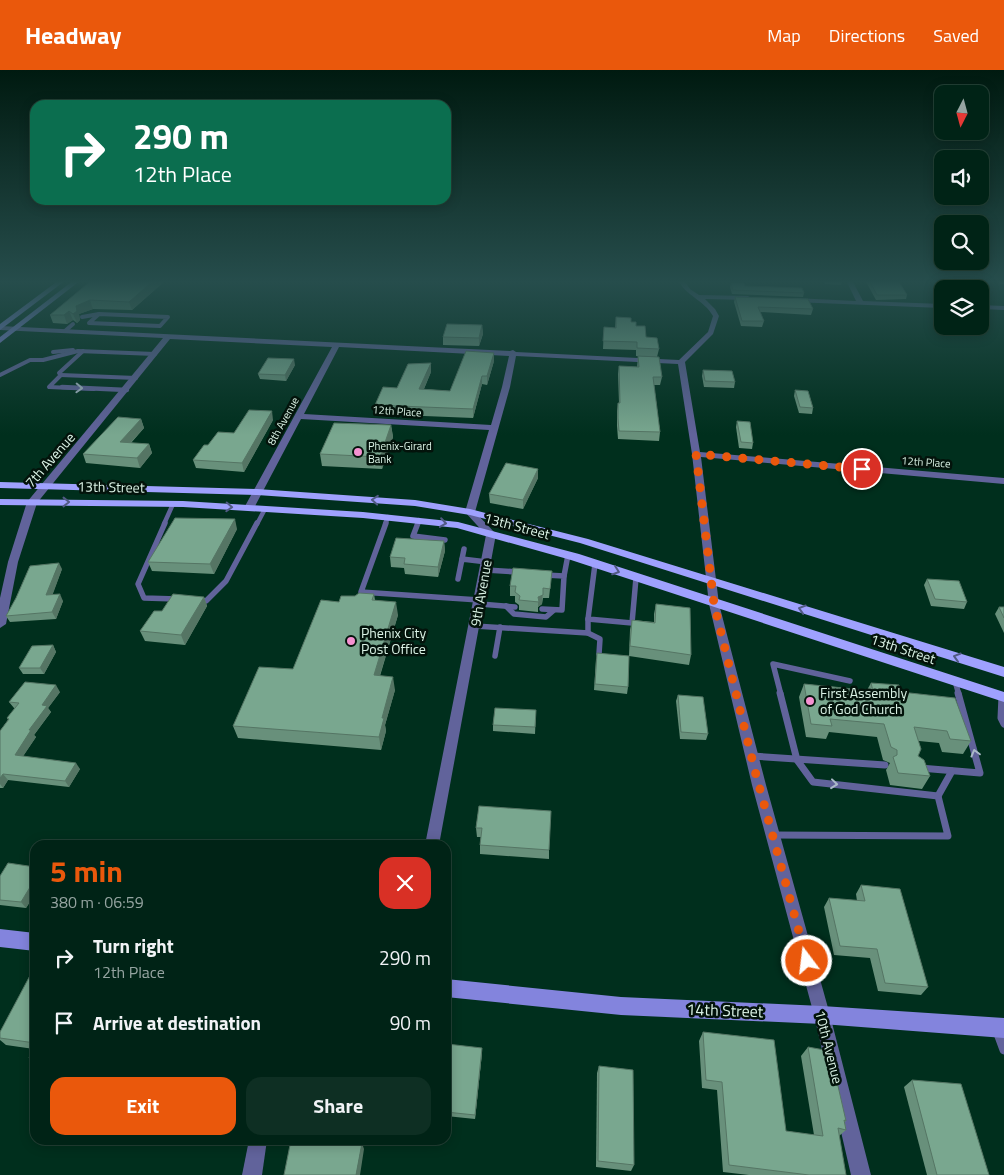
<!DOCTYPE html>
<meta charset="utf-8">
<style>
:root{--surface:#002316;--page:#0e2f23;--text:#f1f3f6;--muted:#95a4a1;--line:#224035;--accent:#ea580c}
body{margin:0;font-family:"Titillium Web",sans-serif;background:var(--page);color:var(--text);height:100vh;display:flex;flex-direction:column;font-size:19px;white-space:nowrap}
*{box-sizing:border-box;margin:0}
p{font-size:16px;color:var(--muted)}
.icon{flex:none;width:28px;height:28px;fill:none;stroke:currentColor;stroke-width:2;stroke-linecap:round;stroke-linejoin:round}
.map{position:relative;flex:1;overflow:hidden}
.drawer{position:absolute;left:30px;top:770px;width:421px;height:305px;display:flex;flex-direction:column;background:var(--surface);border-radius:15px;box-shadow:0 2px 12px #0003,0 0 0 1px var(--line)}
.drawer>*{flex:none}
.hud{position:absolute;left:30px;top:30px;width:421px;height:105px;border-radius:15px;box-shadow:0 2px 12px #0003,0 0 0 1px var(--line);background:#0b6e4f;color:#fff;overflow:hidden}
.needle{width:32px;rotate:186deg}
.fabs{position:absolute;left:934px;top:15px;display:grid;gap:10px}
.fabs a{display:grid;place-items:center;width:55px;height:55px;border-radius:10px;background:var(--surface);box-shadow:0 2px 12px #0003,0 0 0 1px var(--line);font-size:25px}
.pin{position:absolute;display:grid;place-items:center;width:42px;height:42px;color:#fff;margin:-21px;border:2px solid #fff;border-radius:50%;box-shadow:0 1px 5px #0007}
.me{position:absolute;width:55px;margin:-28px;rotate:345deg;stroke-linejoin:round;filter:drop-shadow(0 0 4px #0008)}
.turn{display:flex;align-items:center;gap:18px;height:105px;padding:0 20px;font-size:22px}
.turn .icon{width:65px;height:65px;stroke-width:2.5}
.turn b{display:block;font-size:35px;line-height:42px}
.round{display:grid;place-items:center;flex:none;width:52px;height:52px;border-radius:15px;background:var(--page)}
.summary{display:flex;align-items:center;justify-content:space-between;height:85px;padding:0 20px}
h1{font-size:30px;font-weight:700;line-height:38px;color:var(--accent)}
.action{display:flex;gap:10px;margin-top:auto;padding:10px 20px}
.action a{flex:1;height:58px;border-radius:15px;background:var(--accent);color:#fff;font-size:20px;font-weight:700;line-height:58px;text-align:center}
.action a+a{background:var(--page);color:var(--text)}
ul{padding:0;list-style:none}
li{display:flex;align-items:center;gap:15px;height:65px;padding:0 20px}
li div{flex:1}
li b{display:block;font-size:19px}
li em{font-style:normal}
header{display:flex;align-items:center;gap:30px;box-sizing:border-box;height:70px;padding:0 25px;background:var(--accent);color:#fff}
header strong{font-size:24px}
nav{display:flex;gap:28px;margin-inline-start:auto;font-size:18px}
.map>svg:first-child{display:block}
</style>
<header>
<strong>Headway</strong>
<nav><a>Map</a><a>Directions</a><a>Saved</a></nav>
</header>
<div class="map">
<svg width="1004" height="1105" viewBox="0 0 1004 1105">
<rect width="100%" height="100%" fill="#002f1d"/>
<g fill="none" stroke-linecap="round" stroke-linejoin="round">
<g stroke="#61639b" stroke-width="4">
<path d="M99 244 168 247 160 256 89 253Z"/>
<path d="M82 247 99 244"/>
<path d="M65 261 73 254"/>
<path d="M83 281 59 303 61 305 49 317 94 319"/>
<path d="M53 282 73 280"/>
<path d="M0 305 30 290H43L78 281 155 284"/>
<path d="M61 305 136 308"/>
</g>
<g stroke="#61639b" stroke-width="4.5">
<path d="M62 317 127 320"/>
<path d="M164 454 173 434"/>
<path d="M257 454 265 439"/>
<path d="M385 454 388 447"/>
<path d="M417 454 419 450"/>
</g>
<g stroke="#61639b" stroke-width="5.5">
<path d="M165 453 138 514 144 528 177 529"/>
<path d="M386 453 361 522 479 530"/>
<path d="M418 453 413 466 445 470"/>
<path d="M462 489 464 479"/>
<path d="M595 494 588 549 632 553 636 508"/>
<path d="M486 500 518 502"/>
<path d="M564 506 568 485"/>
<path d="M458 509 462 489 487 492"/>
<path d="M198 530 206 531 226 511 257 453"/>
<path d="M480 534 515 537"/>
<path d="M506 536 514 544 546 547 554 540"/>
<path d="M542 539 562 540 564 506 545 505"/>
<path d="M475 556 588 563V549"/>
<path d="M588 563 600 569 599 584"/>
<path d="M495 586 500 557"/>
<path d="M955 611 959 625"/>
<path d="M781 625 773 594 850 611"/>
</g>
<g stroke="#61639b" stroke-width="7">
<path d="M1002 626 1001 648 1004 654"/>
<path d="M752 686 885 695"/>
<path d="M920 698 980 703 958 623"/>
<path d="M938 726 952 701"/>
<path d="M774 765 948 766 938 726 813 712 797 690 780 623"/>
</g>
<path stroke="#61639b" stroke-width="9" d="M997 961 1004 980"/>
<g fill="#61639b" fill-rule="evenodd">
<path d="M678 210H684L690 219 699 225 748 226 751 228 748 230 705 229 715 239 719 246 713 264 685 292 700 382 1004 408V414L701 387 719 534 766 715 830 945 871 1105H851L814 945 752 715 709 534 692 384 678 294 516 286 510 317 475 442 496 464 439 775H425L486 465 465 442 489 360 301 349 254 438 252 440H246L244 438 332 277 170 269 37 433 18 492 6 554 0 558V528L8 492 27 432 163 268 0 260V256L510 281 513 280 516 282 679 290 708 262 713 246C704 230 686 226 678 210ZM339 277 509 286 502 317 491 355 304 344Z"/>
<path d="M846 210H852L863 231 942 234V238L794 232 791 230 794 228 856 231Z"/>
<path d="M980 235 1004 236V240L980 239Z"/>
<path d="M249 1070H267L262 1105H242Z"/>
</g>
<g fill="#8384dd" fill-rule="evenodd">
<path d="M59 210H66L0 260V254Z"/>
<path d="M74 210H81L0 273V267Z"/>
<path d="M0 859 35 863V881L0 877Z"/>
<path d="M446 909 621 927 822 936 1004 948V968L822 954 621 945 446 927Z"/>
</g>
<g fill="#9fa1fe" fill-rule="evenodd">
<path d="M0 412 257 419 415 430 470 439 588 469 1004 597V607L580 473 470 445 415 436 257 425 0 418Z"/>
<path d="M0 429 183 431 363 442 458 452 579 484 1004 622V632L571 490 457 458 363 448 183 437 0 435Z"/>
</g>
</g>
<g fill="#68907b">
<path d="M92 210H166L132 240 93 239 79 244 80 250 77 253 73 250 67 254 53 253 50 245Z"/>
<path d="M645 210H664L663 212 645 211Z"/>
<path d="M823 210H842L841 215 825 214Z"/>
<path d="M865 210H898L907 225 906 229 876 230Z"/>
<path d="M997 210H1004V214H1000Z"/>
<path d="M731 213 745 216 804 223 803 227 732 224 730 217Z"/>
<path d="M735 227 813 239 811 245 760 242 764 251 762 257 741 256 734 232Z"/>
<path d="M616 247 631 252 636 256 646 267 659 279 657 287 636 286V280L603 279 604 257 615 258Z"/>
<path d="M482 255 483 264 479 276 443 275V267Z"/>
<path d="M638 286 662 307 660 315H654L660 362 659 371 618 369 617 356V341L618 333H619L618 304 619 296 637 297Z"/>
<path d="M494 291 487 315 482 314 473 348 376 344 375 335 397 318 431 302 424 319 450 321Z"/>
<path d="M295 295 286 311 260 309 258 304Z"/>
<path d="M703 300 735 312 734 318 704 317 702 306Z"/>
<path d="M795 320 813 338 812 344 799 343 794 326Z"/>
<path d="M141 349 144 358 131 373 149 374 152 383 140 398 86 393 83 384Z"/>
<path d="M273 350 244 402 196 398 193 390 208 375 234 363Z"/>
<path d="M737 351 753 373 752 379 739 378 736 357Z"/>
<path d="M391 355 393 367 382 399 322 396 320 384Z"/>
<path d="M538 399V408L523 439 490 433 489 424Z"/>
<path d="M237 459 214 504 152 501 148 492Z"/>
<path d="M444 471 445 481 438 507 405 504 404 498 391 497 390 487Z"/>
<path d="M62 499 52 525 63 531 56 549 10 552 6 546Z"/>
<path d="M927 509 967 532 964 539 931 536 924 515Z"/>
<path d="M551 510 549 528H543L542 534 538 537V542L519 540V535L515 532V526H510V516Z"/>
<path d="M374 524 375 530 398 545 380 606 395 620 385 655 386 661 381 680 238 668 233 656 293 599 339 532Z"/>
<path d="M204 527 207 536 185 575 145 571 140 561 162 541Z"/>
<path d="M656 534 691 585 689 595 629 586 628 617 627 624 594 620 596 589 629 586 630 560 632 550 654 552V544Z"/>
<path d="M999 537H1004V563L995 544Z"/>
<path d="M53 575 56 582 44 604H23L19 598Z"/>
<path d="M871 613 901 622 971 671 963 684 942 682 939 673 919 671 918 686 930 706 922 719 890 715 886 700 890 693 883 690 877 667 829 662 826 669 806 667 799 627 804 614 867 620Z"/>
<path d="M60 622 48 638 51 642 34 665 36 667 23 686 80 699 69 717 8 710 3 718H0V661L8 650 7 648 15 639 14 638 9 632Z"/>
<path d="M678 625 708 664 706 670 680 669 676 631Z"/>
<path d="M536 640 535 664 493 661V655Z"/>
<path d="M479 736 549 780V789L480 784V775L481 767H477L476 758Z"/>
<path d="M35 797V824L26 838 0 835V806Z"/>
<path d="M861 815 928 917 921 925 878 921 870 888 834 885 824 837 829 828 857 831 856 824Z"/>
<path d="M35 898V993L29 988 34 979 6 975 0 970V962Z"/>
<path d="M703 962 786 1061 814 1065 801 986 808 977 846 1051 845 1052 846 1060 839 1066 846 1105H749L723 1102 717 1020 702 1018 699 971Z"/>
<path d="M446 976 482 983 475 1049 446 1046Z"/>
<path d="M599 996 634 1095 631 1101 596 1097 597 1003Z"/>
<path d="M912 1010 989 1105H927L904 1017Z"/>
</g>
<g fill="#557564">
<path d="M154 210H166L132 240 129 232Z"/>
<path d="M90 230 93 239 79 244 80 250 77 253 73 244 76 236Z"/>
<path d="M69 241 73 250 67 254 64 245Z"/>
<path d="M482 255 483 264 479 276V268Z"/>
<path d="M494 283V291L487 315V306Z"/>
<path d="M294 289 295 295 286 311 285 305Z"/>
<path d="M431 293V302L420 328 419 319Z"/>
<path d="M482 306V314L473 348V339Z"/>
<path d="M272 341 273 350 244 402 242 393Z"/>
<path d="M141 349 144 358 123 381 120 372Z"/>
<path d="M391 355 393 367 382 399 380 387Z"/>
<path d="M149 374 152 383 140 398 137 388Z"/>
<path d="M538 399V408L523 439V430Z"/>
<path d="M235 449 237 459 214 504 210 494Z"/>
<path d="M444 471 445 481 438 507V497Z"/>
<path d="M59 493 62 499 50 532 46 525Z"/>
<path d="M543 518 542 534 538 537V527Z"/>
<path d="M60 524 63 531 56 549 52 542Z"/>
<path d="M204 527 207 536 185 575 181 565Z"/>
<path d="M396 532 398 545 376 618 374 605Z"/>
<path d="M53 575 56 582 44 604 40 598Z"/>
<path d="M393 607 395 620 385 655 386 661 381 680 379 667 382 648Z"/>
<path d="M56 615 60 622 48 638 51 642 34 665 36 667 20 691 15 685 42 635Z"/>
<path d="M76 693 80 699 69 717 65 711Z"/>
<path d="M3 704 8 710 3 718 0 714V708Z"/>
<path d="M35 809V824L26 838 21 832Z"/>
<path d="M482 978V983L475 1049V1045Z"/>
<path d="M362 1073 364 1079 360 1105H356Z"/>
</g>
<g fill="#79a78f" stroke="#557564">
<path d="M92 210H154L129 232 90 230 76 236 77 241 73 244 69 241 64 245H50Z"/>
<path d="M869 210H898L907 225H877Z"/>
<path d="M731 213H744L745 216 802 218 804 223 733 220Z"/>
<path d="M735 227 808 229 813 239 758 237 764 251H742Z"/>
<path d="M616 247 631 248V252H636V256H645L646 267 657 268 659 279 637 278V272L603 271 604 257 616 258Z"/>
<path d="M447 254 482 255 479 268 443 267Z"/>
<path d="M466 281 494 283 487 306H482L473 339 375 335 383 317 397 318 408 294 431 293 419 319 450 321Z"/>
<path d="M638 286 659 287 662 307H653L660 362 619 361 618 348V333H620L619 296 639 297Z"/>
<path d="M268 288 294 289 285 305 258 304Z"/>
<path d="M703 300 732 301 735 312 705 311Z"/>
<path d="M795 320 808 321 813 338 800 337Z"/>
<path d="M249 340 272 341 242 393 193 390 204 375H208L218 362 234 363Z"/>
<path d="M118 347 141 349 120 372 149 374 137 388 83 384Z"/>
<path d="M737 351 750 352 753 373 741 372Z"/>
<path d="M334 353 391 355 380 387 320 384Z"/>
<path d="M506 393 538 399 523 430 489 424Z"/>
<path d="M175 448 235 449 210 494 148 492Z"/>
<path d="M396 468 444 471 438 497 404 494 405 488 390 487Z"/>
<path d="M59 493 46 525 60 524 52 542 6 546 16 528 30 496Z"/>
<path d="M513 498 552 501 550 519 543 518V525L538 527 539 532 519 530 520 526 515 522 516 516H510Z"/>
<path d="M927 509 959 511 967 532 935 529Z"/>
<path d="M359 523 374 524 372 530 396 532 374 605 393 607 382 648H384L379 667 233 656 259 597 293 599 321 530 339 532 341 526H355Z"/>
<path d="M173 524 204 527 181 565 140 561 154 541H162Z"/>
<path d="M656 534 690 538 691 585 630 576 632 550 655 553Z"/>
<path d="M999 537H1004V548Z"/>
<path d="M53 575 40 598H19L32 576Z"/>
<path d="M597 583 629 586 628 617 595 614Z"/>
<path d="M25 612 56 615 42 635 47 636 29 660H31L15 685 76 693 65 711 3 704 0 708V661L9 649 7 648 19 633 9 632Z"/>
<path d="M871 613 899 615 901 622 955 628 971 671 950 669 947 661 914 657 921 679 918 686 924 690 930 706 898 703 893 687 897 685V680L891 677 884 654 830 649 832 656 811 654 804 614 873 621Z"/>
<path d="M678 625 703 627 708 664 681 662Z"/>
<path d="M495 638 536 640 535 657 493 655Z"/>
<path d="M479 736 551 741 549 780 480 775 482 758H476Z"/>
<path d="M8 793 35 797V809L21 832 0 830V806Z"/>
<path d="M861 815 900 819 928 917 885 913 877 879 840 876 829 828 865 831Z"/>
<path d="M34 898 35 973 0 968V962Z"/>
<path d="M703 962 774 970 786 1061 823 1066 808 977 830 981 846 1051 844 1050 846 1060 838 1058 846 1105H809L729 1095 722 1012 706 1010Z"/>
<path d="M447 974 482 978 475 1045 446 1042Z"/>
<path d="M35 976V989L29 988Z"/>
<path d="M599 996 633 1000 634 1095 598 1091Z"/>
<path d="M912 1010 961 1014 989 1105H937Z"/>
<path d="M291 1070H320L362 1073 356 1105H284Z"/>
</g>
<defs><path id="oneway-chevron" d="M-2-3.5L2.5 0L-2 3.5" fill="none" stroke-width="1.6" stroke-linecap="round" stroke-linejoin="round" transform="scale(1.25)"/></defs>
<g stroke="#aab9c8">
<use href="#oneway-chevron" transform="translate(79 318) rotate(2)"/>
<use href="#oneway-chevron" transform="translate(975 683) rotate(-105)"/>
<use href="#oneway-chevron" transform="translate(834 714) rotate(6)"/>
</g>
<g stroke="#515a84">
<use href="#oneway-chevron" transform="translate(375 430) rotate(-175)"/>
<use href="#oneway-chevron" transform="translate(66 432)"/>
<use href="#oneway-chevron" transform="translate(229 437) rotate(3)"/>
<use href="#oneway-chevron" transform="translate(443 453) rotate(8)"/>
<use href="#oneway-chevron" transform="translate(616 501) rotate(19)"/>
<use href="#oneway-chevron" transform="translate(802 539) rotate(-163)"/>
<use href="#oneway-chevron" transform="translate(957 587) rotate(-163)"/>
</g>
<linearGradient id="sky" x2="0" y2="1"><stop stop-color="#001a10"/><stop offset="0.58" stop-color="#264d4c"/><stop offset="1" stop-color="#264d4c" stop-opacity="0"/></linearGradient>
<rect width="1004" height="365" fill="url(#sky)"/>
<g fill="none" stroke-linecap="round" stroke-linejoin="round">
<path stroke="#ea580c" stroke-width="9" stroke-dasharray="0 16.2" d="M807 891 755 701 714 534 696 384 862 399"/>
</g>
<g fill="#f591d1" stroke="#03130b" stroke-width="2">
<circle cx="358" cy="382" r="5"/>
<circle cx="351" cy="571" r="5"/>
<circle cx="810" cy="631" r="5"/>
</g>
<g text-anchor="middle" stroke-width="5" stroke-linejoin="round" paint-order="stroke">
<g font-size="11" fill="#dbf3e6" stroke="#03130b">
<text transform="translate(397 341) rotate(4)" y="4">12th Place</text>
<text transform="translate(283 351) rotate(-61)" y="4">8th Avenue</text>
<text transform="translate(926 392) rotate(4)" y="4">12th Place</text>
</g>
<g font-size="11" fill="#dbf3e6" stroke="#03130b" text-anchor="start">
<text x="368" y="380">Phenix-Girard<tspan x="368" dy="13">Bank</tspan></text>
</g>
<g font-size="14" fill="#dbf3e6" stroke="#03130b">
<text transform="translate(50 390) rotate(-49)" y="5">7th Avenue</text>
<text transform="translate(111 417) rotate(1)" y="5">13th Street</text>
<text transform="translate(517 456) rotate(15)" y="5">13th Street</text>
<text transform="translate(481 523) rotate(-80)" y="5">9th Avenue</text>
<text transform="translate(903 579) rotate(18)" y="5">13th Street</text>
<text transform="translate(829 977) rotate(76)" y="5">10th Avenue</text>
</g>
<g font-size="14" fill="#dbf3e6" stroke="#03130b" text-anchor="start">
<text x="361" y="568">Phenix City<tspan x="361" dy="16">Post Office</tspan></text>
<text x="820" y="628">First Assembly<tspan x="820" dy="16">of God Church</tspan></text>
</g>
<g font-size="16" fill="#dbf3e6" stroke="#03130b">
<text transform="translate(725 940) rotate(2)" y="6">14th Street</text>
</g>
</g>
</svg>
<div class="fabs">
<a><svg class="needle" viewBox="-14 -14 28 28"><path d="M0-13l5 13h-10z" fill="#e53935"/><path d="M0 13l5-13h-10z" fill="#95a4a1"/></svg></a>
<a><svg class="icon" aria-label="sound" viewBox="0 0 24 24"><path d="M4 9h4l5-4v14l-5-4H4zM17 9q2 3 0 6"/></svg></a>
<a><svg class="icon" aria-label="search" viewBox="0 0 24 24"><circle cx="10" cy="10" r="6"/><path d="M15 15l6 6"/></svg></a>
<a><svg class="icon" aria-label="layers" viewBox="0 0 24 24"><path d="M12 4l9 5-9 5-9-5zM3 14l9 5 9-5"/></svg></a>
</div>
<div class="pin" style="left:862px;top:399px;background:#d93025"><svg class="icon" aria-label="arrive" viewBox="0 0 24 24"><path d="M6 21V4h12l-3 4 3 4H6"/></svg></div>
<svg class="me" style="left:807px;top:891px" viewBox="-20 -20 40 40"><circle r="17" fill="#ea580c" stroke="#fff" stroke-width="3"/><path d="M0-11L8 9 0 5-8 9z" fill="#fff"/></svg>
<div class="hud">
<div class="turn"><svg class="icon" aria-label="right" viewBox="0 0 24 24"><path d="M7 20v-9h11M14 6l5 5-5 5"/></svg><div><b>290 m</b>12th Place</div></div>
</div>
<section class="drawer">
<div class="summary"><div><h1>5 min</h1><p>380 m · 06:59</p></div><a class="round" style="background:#d93025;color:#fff"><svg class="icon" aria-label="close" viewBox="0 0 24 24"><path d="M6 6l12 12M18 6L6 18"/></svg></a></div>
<ul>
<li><svg class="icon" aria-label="right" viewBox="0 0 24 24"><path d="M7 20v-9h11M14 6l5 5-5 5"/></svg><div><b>Turn right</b><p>12th Place</p></div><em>290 m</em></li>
<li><svg class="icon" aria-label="arrive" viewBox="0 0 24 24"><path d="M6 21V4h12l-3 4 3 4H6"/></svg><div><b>Arrive at destination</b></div><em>90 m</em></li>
</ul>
<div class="action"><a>Exit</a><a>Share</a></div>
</section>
</div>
